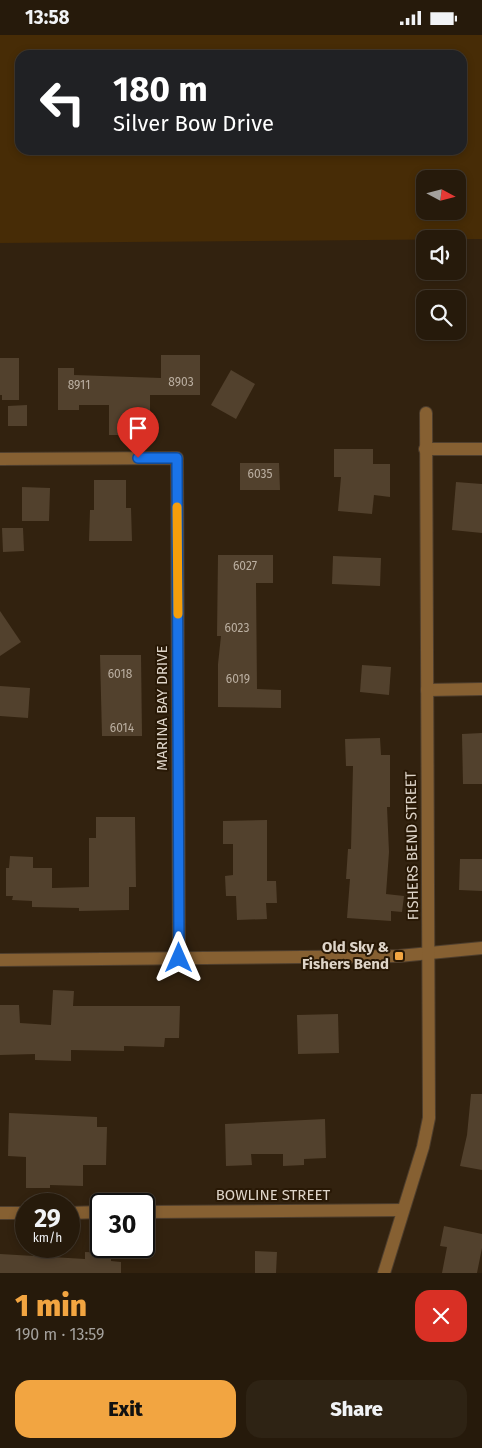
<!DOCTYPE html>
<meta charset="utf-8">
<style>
:root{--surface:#261a0b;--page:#2e2314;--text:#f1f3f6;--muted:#a4a19d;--line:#42382c;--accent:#f2a541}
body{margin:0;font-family:"Fira Sans",sans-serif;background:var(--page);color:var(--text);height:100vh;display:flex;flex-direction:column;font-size:19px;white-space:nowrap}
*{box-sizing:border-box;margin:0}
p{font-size:16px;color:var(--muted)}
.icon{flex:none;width:28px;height:28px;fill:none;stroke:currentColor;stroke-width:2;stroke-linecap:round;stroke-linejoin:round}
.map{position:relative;height:1238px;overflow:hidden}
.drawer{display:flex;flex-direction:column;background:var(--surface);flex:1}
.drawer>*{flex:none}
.guide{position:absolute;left:15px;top:15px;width:452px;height:105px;border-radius:15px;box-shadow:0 2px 8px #0003,0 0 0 1px var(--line);background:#202124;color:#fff;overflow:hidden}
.needle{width:32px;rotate:97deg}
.tools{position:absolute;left:416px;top:135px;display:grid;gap:10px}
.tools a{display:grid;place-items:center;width:50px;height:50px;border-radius:10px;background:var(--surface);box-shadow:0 2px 8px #0003,0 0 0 1px var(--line);font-size:25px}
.speed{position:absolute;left:15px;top:1158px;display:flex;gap:10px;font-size:25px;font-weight:700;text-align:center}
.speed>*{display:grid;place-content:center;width:65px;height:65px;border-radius:50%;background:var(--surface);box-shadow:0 2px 8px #0003,0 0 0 1px var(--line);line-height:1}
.speed small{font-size:12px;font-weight:400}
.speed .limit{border:2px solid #111;border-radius:8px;background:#fff;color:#111}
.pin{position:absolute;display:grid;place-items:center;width:42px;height:42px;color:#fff;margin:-51px -21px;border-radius:50% 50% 50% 0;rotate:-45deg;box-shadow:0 0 5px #0007}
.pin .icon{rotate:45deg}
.me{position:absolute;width:55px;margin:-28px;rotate:0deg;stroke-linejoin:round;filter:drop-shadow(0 0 4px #0008)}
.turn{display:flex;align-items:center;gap:18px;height:105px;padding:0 15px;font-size:22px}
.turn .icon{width:65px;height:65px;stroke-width:2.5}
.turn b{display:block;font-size:35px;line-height:42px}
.round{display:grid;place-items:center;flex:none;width:52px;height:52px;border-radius:15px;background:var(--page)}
.head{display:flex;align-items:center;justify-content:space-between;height:85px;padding:0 15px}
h1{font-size:30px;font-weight:800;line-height:38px;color:var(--accent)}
.action{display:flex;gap:10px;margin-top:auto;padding:10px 15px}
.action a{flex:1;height:58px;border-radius:15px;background:var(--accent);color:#111;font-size:20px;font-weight:800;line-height:58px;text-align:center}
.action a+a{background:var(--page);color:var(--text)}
.status{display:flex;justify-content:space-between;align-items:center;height:35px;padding:0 25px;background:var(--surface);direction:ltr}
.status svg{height:14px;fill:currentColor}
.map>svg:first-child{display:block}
</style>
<div class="status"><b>13:58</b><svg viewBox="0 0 49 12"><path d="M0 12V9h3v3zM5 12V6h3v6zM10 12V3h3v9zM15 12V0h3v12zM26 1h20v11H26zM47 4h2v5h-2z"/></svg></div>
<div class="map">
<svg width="482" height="1238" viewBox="0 0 482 1238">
<rect width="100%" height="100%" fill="#32220f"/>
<path fill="#472c06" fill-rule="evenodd" d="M0 0H482V204L0 208ZM20 20H462V115H20ZM425 144H458V176H425Z"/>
<g fill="#52412d">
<path d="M161 320H200V360H150V377L137 378V383H130V400H109V370H79V375H58V333H74V340L161 343Z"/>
<path d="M0 323H19V365H2V360H0Z"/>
<path d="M231 335 255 349 236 384 211 370Z"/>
<path d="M27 370V391H8V371Z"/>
<path d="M334 414H373V429H390V462L374 460 372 479 338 476 341 442H334Z"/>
<path d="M240 428H279L280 455H240Z"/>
<path d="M94 445H126V473H131L132 506H89L90 475H94Z"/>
<path d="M456 447 482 449V498L452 495Z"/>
<path d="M22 452 50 453 49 486H22Z"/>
<path d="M2 493H23L24 516 3 517Z"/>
<path d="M218 520H273V548H256L257 654 281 655V673L218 672V629L221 601H217Z"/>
<path d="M333 521 381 523 380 551 332 549Z"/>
<path d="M0 576 21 607 0 621Z"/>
<path d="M100 620H141L142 701H102Z"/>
<path d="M362 630 391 632 389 660 360 657Z"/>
<path d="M0 651 30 653 28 683 0 681Z"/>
<path d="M482 698V749H463L462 699Z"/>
<path d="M380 703 381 720H390V772H387L389 817 386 859 404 861 402 877 391 876V886L347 883 350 844H346L348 814H351L353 731H346L345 704Z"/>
<path d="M96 782H135L136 852H129V875L79 876V873L32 872V866L12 865 13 861H6V833H9L10 821 33 822V833H52V853L89 852V803H96Z"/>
<path d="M267 785V846H276L277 868H266L267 884 237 885 236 861H226L225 841 233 840V809H223V786Z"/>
<path d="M460 824H482V856L459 855Z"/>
<path d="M53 955 74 956 73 971H180L179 1003H165L164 1012 124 1011V1016L71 1015V1026L35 1025V1019L0 1020V970H19L20 988 51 990Z"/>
<path d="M338 979 339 1018 298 1019 297 980Z"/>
<path d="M471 1059H482V1135L460 1131 467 1100Z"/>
<path d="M9 1078 97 1082V1092H107L106 1130H83V1151L50 1150V1153H26V1122L8 1121Z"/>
<path d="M325 1084 326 1123 304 1124V1130L283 1131V1119H251L252 1130 226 1131 225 1089Z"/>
<path d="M444 1191 482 1199V1213L477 1238H442L447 1212 440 1211Z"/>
<path d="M255 1216 277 1217 276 1238H255Z"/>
<path d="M85 1217 111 1218V1226L121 1227V1238H0V1219L85 1224Z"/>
</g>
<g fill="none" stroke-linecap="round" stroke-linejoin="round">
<g stroke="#4e3e2d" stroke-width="14">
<g id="minor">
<path d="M425 414H482"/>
<path d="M0 424 177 423 179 923"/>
<path d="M427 655 482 654"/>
<path d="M0 925 399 921 482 913"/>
<path d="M144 1177 403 1175"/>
<path d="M0 1178H26"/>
<path d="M69 1178 101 1177"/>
<path d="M384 1238 423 1112 429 1083 426 378"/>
</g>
</g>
<use href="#minor" stroke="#866032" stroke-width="12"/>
</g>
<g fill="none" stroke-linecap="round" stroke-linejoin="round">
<g stroke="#114b97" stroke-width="12">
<path id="route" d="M138 423H177L179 923"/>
</g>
<use href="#route" stroke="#1a73e8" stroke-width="9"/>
<path stroke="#f59e0b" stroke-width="9" d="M177 472 178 579"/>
</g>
<rect fill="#f2a541" stroke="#281805" stroke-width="2" x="394" y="916" width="10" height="10" rx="2.5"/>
<g text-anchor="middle" stroke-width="4" stroke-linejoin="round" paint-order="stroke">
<g font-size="12" fill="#bbafa1">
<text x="181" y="351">8903</text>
<text x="79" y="354">8911</text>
<text x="260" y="443">6035</text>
<text x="245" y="535">6027</text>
<text x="237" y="597">6023</text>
<text x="120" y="643">6018</text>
<text x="238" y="648">6019</text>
<text x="122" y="697">6014</text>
</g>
<g font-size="15" fill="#ded4c8" stroke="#281805">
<text transform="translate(162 673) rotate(-90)" y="5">MARINA BAY DRIVE</text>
<text transform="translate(412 811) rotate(-91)" y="5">FISHERS BEND STREET</text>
<text x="273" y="1165">BOWLINE STREET</text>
</g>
<g font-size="15" font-weight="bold" fill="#ded4c8" stroke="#281805" text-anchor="end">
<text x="389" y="917">Old Sky &amp;<tspan x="389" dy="17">Fishers Bend</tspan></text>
</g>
</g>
</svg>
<div class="tools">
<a><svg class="needle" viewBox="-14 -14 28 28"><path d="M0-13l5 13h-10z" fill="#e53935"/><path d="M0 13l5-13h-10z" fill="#a4a19d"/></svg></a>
<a><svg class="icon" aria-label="sound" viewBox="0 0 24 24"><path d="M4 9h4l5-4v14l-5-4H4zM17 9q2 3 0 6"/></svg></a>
<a><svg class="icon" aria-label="search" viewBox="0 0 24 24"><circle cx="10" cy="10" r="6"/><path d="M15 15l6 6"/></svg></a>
</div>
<div class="speed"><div>29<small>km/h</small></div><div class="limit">30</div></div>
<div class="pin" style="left:138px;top:423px;background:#d93025"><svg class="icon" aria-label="arrive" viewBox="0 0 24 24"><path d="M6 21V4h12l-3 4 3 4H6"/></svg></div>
<svg class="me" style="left:179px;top:923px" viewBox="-20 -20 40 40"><path d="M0-17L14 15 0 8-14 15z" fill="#1a73e8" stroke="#fff" stroke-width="4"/></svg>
<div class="guide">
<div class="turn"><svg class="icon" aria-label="left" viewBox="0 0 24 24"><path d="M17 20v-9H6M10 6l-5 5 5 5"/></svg><div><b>180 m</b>Silver Bow Drive</div></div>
</div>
</div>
<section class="drawer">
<div class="head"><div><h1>1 min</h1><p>190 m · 13:59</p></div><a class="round" style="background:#d93025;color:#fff"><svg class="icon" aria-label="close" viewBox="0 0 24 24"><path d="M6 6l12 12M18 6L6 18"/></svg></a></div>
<div class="action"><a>Exit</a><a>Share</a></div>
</section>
